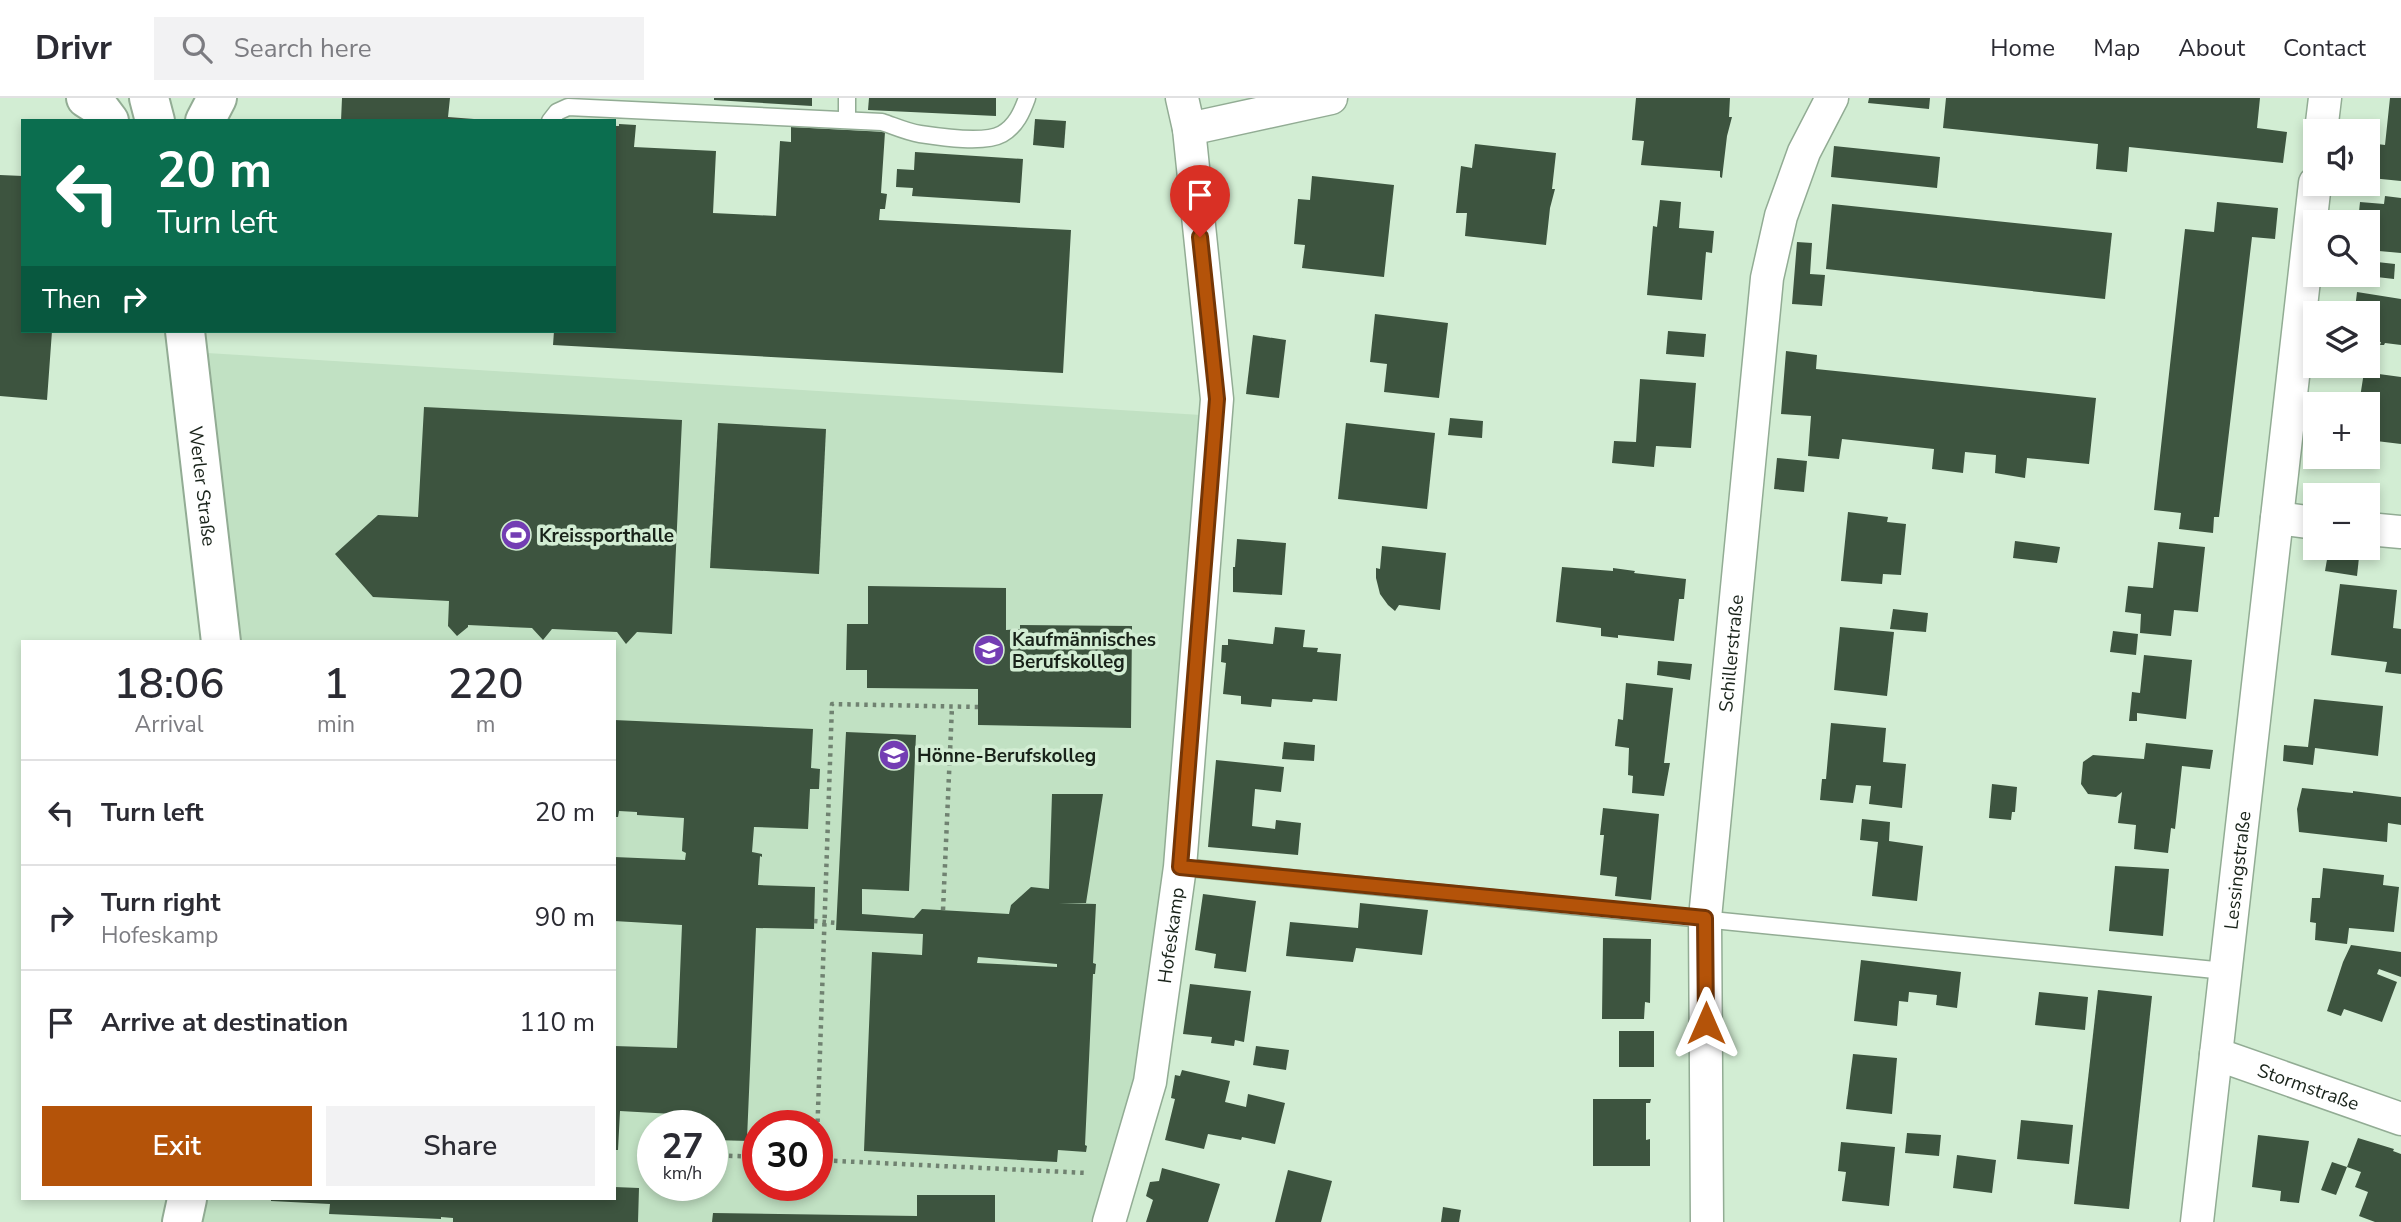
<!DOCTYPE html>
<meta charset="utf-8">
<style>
:root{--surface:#fff;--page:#f2f2f3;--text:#2b2b33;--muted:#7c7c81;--line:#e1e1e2;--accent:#b45309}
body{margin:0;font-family:"Nunito Sans",sans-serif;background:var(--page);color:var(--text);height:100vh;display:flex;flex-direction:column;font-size:26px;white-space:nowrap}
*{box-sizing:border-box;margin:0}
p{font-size:23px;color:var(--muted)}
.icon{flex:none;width:38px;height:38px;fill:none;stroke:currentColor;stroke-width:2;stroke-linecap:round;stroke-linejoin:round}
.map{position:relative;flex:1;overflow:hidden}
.sheet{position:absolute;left:21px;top:542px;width:595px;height:560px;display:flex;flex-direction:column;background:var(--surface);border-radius:0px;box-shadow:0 4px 10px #0003}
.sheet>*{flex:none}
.banner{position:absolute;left:21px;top:21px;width:595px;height:214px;border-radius:0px;box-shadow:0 4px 10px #0003;background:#0b6e4f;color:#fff;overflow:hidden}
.fabs{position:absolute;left:2303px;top:21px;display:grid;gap:14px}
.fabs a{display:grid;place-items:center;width:77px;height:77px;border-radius:0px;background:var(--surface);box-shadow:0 4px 10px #0003;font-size:35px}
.speed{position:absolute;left:637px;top:1012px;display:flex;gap:14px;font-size:35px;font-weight:700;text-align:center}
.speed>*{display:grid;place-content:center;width:91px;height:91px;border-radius:50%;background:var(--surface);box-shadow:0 4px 10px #0003;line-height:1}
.speed small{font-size:18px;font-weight:400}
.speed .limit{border:10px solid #d22;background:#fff;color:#111}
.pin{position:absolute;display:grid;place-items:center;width:60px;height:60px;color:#fff;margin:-72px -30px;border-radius:50% 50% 50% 0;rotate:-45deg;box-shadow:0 0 7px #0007}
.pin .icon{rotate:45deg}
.me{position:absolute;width:77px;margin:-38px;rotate:0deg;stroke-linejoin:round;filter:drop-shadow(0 0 5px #0008)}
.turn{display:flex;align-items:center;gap:24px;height:147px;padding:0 21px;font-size:32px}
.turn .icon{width:91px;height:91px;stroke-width:2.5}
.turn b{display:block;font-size:49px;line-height:60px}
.then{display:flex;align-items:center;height:66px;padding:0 21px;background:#0003;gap:14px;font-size:26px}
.eta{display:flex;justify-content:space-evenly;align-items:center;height:119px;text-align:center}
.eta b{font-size:42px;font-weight:600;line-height:49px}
.cta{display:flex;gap:14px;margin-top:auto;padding:14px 21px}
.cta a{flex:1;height:80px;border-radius:0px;background:var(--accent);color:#fff;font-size:28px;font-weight:600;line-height:80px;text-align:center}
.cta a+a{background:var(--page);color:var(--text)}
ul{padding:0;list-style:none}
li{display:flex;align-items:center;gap:21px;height:105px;padding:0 21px;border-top:2px solid var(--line)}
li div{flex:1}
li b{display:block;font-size:26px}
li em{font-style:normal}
header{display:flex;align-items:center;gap:42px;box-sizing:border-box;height:98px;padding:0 35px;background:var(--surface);border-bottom:2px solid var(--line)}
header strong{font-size:33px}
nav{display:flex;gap:38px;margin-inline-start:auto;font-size:24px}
.search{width:490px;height:63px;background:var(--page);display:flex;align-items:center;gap:18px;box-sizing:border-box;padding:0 24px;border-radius:0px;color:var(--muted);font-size:26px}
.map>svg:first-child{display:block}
</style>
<header>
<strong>Drivr</strong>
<div class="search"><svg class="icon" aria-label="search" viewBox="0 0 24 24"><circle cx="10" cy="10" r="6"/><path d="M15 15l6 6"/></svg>Search here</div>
<nav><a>Home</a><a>Map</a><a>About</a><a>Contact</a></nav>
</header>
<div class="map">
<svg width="2401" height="1124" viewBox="0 0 2401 1124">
<rect width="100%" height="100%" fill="#d2edd3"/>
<path fill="#c1e1c3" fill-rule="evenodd" d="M207 255 1201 317 1164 770 1133 985 1093 1124H198L203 1101H614V544H239ZM653 1027H712V1087H653ZM758 1027H817V1087H758Z"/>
<g fill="#3d543f" fill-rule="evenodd">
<path d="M342 0H450L448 19 474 21V23H341Z"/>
<path d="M714 0H812V8L714 2Z"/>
<path d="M869 0H996V18L868 12Z"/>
<path d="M1636 0H1730L1729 19H1732L1727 38 1722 80 1720 79V73L1641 67 1644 43 1632 42Z"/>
<path d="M1869 0H1930L1929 11 1868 5Z"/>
<path d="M1946 0H2260L2257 30 2287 34 2283 65 2129 49 2127 74 2096 71 2098 46 1943 30Z"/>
<path d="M2390 0H2401V83L2371 80 2377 46 2385 47Z"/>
<path d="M1035 21 1066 23 1064 50 1033 47Z"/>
<path d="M619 26 636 27 634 49 716 53 713 115 776 118 780 43 791 44V29L885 34 881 95 887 96 885 111H880L879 122 1071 132 1063 275 553 247 554 233H614V28H619Z"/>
<path d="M1475 46 1556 55 1552 91H1555L1550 110 1546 147 1465 138 1467 115H1456L1461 68 1472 70Z"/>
<path d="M1834 48 1940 59 1937 90 1831 79Z"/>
<path d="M915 54 1023 61 1020 105 912 98 913 90 896 89 897 71 914 72Z"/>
<path d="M0 77 23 78V233H52L47 302 0 298Z"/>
<path d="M1312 78 1394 87 1384 179 1302 170 1305 147 1294 146 1298 101 1310 102Z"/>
<path d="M2385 98 2401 100V155L2368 152V124H2358L2360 104 2384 106Z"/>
<path d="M1660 102 1681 104 1679 130 1714 133 1712 155 1706 154 1702 202 1647 197 1653 128 1657 129Z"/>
<path d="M2217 104 2278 110 2275 141 2252 139 2219 419H2214L2213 435 2179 431 2181 415 2154 412 2185 131 2214 134Z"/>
<path d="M1832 106 2112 135 2105 201 1826 171Z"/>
<path d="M1797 144 1812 145 1810 176 1825 177 1822 208 1792 206Z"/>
<path d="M2368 163 2395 166 2394 181 2368 178Z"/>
<path d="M2357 194 2401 201V247L2385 245 2384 247H2380L2381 244 2368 243V215H2330L2331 208 2355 211Z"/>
<path d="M1375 216 1448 225 1439 300 1384 294 1387 266 1370 264Z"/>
<path d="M1668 233 1706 236 1704 259 1666 256Z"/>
<path d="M1253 237 1286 242 1279 300 1246 296Z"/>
<path d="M1786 253 1817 257 1816 271 2096 300 2089 366 2027 360 2025 380 1995 375 1996 357 1965 354 1963 375 1932 371 1934 351 1842 341 1839 361 1808 358 1811 318 1781 316Z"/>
<path d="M2364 274 2401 279V346L2368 342V306H2359Z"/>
<path d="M1640 281 1696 285 1691 350 1656 348 1654 369 1612 365 1614 343 1636 344Z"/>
<path d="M424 309 682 322 672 536 637 534 626 546 617 534 552 531 543 542 532 530 468 527V529L457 538 448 528 449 503 373 499 335 456 378 417 418 419Z"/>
<path d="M1450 320 1483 323 1482 340 1448 337Z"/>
<path d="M718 325 826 331 819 476 710 470Z"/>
<path d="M1346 325 1435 335 1427 411 1338 401Z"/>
<path d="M1777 360 1807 363 1804 394 1774 391Z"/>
<path d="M1848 414 1888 419 1887 424 1906 426 1901 477 1883 476 1882 486 1841 483Z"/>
<path d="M1237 441 1286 445 1282 497 1233 494V469H1235Z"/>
<path d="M2015 443 2060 449 2057 465 2013 460Z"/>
<path d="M2158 444 2205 449 2198 514 2174 512 2171 538 2140 535 2141 516 2125 514 2128 488 2153 490Z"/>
<path d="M1382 448 1446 455 1440 512 1399 507 1395 513 1388 507 1380 496 1376 480V470L1380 471Z"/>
<path d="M2329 450H2360L2357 478 2325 473Z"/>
<path d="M1562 469 1613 473V470L1635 473 1634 475 1686 481 1684 501H1679L1674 543 1618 537V540L1601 538V530L1556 524Z"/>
<path d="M2340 486 2397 492 2393 530 2401 531V576L2385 574 2387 564 2331 557Z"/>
<path d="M868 488 1006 490V532L1020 531V527L1132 528 1131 630 978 627V591L867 590V572H846L847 526H868Z"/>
<path d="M1893 511 1928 515 1926 534 1890 531Z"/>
<path d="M1275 529 1305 532 1303 549 1318 550 1317 554 1341 556 1337 603 1313 601 1312 604 1272 601 1271 609 1241 606V598L1223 596 1226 565 1221 564 1222 547H1228V541L1273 546Z"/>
<path d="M1840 529 1894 534 1887 598 1834 592Z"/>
<path d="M2113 533 2138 536 2136 557 2110 554Z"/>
<path d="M2144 557 2192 562 2186 621 2137 615V623H2129L2132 594 2140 595Z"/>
<path d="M1658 563 1692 566 1690 582 1657 577Z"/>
<path d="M1626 585 1673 590 1664 665H1670L1664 698 1632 695 1633 678 1628 677 1629 650 1615 648 1618 621 1623 622Z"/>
<path d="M2314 601 2383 608 2378 658 2315 650 2313 667 2283 663 2284 647 2308 649Z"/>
<path d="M614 622 813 631 811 670 820 671 819 691H810L808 731 754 729 752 754 762 756V759L760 758 758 787 815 789 814 831 756 830 747 1041 749 1040 750 1043 712 1042V1027H673V1016L620 1013 618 1052H614V948L677 950 682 827 614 823V759L685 762 686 755 682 753 684 720 637 717V714L619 713 618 719H614Z"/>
<path d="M1831 625 1886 630 1883 664 1906 666 1902 710 1869 706 1871 688 1856 687 1853 705 1820 702 1822 681H1826Z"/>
<path d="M846 634 916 637 909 793 862 791V816L914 820 922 811 1009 816 1011 807 1031 789 1049 791 1052 696H1103L1086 805H1059L1096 806 1093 865 1096 866 1095 876H1093L1085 1047 1087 1048 1086 1054 1058 1052 1057 1064 864 1053 872 854 922 857 923 836 836 832ZM978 859 1057 866V869L977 865Z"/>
<path d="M1284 644 1315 647 1314 663 1282 661Z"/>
<path d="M2146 645 2213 652 2210 671 2182 668 2175 731 2171 730 2168 755 2134 751 2136 727 2118 725 2122 694 2116 699 2088 696 2081 686 2083 664 2093 657 2144 661Z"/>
<path d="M1216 662 1284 669 1281 694 1255 691 1252 728 1275 731 1276 722 1301 725 1298 757 1208 749Z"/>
<path d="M1992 686 2017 689 2015 714H2012L2011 722 1989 720Z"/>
<path d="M2302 690 2353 695V693L2401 699V727L2388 725 2387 744 2299 734 2297 711Z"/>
<path d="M1603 710 1659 716 1651 802 1615 798 1617 779 1600 777 1604 737H1600Z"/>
<path d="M1862 721 1890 724 1889 743 1923 748 1917 803 1872 798 1878 744 1860 742Z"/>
<path d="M2115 768 2169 771 2163 838 2109 833Z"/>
<path d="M2323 770 2384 777 2383 787 2399 789 2394 834 2349 830 2347 846 2315 842 2316 825 2310 824 2312 800H2320Z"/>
<path d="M1203 796 1256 803 1246 874 1214 870 1216 856 1195 852Z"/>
<path d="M1360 805 1428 812 1422 857 1356 850 1353 864 1286 858 1290 824 1358 830Z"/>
<path d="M1603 840 1651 841 1650 905 1645 904 1644 921H1602Z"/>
<path d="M2351 847 2401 854V879L2379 871 2377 876 2397 884 2382 924 2344 911 2341 918 2327 913 2343 864Z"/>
<path d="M1861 862 1961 874 1957 910 1936 907 1937 897 1909 894 1908 904 1899 903 1897 928 1854 923Z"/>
<path d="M1190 886 1251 893 1244 944 1235 942 1234 948 1211 945 1212 939 1183 936Z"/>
<path d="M2098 892 2152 898 2129 1111 2074 1106Z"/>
<path d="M2039 894 2088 899 2085 932 2035 927Z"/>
<rect x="1619" y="933" width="35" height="36"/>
<path d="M1256 948 1289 952 1286 972 1253 967Z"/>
<path d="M1853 956 1897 960 1892 1016 1846 1011Z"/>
<path d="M1182 972 1230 983 1225 1004 1246 1009 1248 996 1285 1005 1275 1046 1242 1039 1241 1042 1208 1036 1204 1051 1165 1042 1175 1001 1171 1000 1175 977 1180 978Z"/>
<path d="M1593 1001H1651L1650 1005H1646V1042L1650 1041V1068H1593Z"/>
<path d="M2021 1022 2073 1027 2069 1066 2017 1061Z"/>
<path d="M1907 1035 1941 1037 1939 1058 1905 1055Z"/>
<path d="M2258 1037 2309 1043 2299 1105 2280 1103 2281 1093 2252 1089Z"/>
<path d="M2358 1040 2394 1051 2393 1053 2401 1056V1124H2375L2359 1118 2368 1094 2355 1089 2361 1074 2347 1069 2336 1097 2321 1092 2332 1064 2347 1069Z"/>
<path d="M1841 1044 1895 1049 1889 1108 1842 1103 1846 1074 1838 1073Z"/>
<path d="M1957 1057 1996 1062 1992 1095 1953 1090Z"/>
<path d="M1162 1070 1220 1086 1208 1124H1146L1153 1102 1146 1098 1150 1084 1159 1083Z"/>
<path d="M1288 1072 1332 1083 1321 1124H1275Z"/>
<path d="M614 1089 639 1090 638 1124H453V1120L441 1119V1121L329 1116 330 1106 271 1103V1101H614Z"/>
<path d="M917 1097H995V1124H712L713 1115 917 1118Z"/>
<path d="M1443 1109 1461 1112 1459 1124H1441Z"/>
</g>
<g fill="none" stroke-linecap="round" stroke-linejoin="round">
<g stroke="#92ac94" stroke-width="19">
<g id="service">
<path d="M847 22V0"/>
<path d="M550 23 557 14 568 9 882 24C894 28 907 34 920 36 940 39 984 46 1002 36 1016 28 1022 14 1027 0"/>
<path d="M1180 769 2225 873"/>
</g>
</g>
<g stroke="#92ac94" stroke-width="35">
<g id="minor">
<path d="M1189 31 1331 0"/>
<path d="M2321 33 2325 0"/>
<path d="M2277 420 2315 425"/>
<path d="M2368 431 2401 434"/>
<path id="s1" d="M2216 956 2401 1021"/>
<path id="s2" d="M1109 1124 1150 984 1180 769 1217 301 1189 31 1182 0"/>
<path id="s3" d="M1707 1124 1705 820 1767 180 1781 118 1804 54 1832 0"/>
<path id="s4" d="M2197 1124 2315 85"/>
</g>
</g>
<g stroke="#92ac94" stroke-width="42">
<g id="primary">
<path d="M86 0 97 7 109 23"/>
<path d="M149 0 155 23"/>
<path d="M205 23 217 0"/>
<path id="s5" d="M185 233 221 544"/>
<path d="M182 1124 187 1101"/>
</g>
</g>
<g stroke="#708271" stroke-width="4.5" stroke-dasharray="3.5 5" stroke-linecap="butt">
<path d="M943 812 952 609"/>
<path d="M814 823 836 825"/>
<path d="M817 1041 832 606 978 609"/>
<path d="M641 1054H653"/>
<path d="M712 1057 758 1059"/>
<path d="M817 1062 1087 1075"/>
</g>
<use href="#service" stroke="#fff" stroke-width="16"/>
<use href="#minor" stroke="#fff" stroke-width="32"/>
<use href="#primary" stroke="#fff" stroke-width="38"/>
</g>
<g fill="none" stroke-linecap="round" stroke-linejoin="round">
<g stroke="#753606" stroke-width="18">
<path id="route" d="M1200 139 1217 301 1180 769 1705 820 1706 925"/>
</g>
<use href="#route" stroke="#b45309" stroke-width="12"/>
</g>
<defs>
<g id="stadium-disc" transform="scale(1.575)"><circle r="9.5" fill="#733db3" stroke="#d2edd3"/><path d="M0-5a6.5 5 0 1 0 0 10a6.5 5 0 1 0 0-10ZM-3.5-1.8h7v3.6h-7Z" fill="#fff"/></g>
<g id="school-disc" transform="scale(1.575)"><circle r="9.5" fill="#733db3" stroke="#d2edd3"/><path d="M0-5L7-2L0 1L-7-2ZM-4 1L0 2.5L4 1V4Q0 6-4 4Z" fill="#fff"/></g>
</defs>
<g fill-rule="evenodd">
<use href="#stadium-disc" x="516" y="437"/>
<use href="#school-disc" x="989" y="552"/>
<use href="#school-disc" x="894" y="657"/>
</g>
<g text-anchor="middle" stroke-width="7" stroke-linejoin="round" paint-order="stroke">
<g font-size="19" fill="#182219" stroke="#d2edd3">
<text dy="7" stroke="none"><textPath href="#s5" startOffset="156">Werler Straße</textPath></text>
<text dy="7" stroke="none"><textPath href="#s3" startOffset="570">Schillerstraße</textPath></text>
<text dy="7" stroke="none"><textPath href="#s4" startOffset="354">Lessingstraße</textPath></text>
<text dy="7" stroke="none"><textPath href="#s2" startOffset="294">Hofeskamp</textPath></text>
<text dy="7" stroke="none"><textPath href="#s1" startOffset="98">Stormstraße</textPath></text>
</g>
<g font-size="19" font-weight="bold" fill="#182219" stroke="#d2edd3" text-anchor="start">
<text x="539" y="444">Kreissporthalle</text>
<text x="1012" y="548">Kaufmännisches<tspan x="1012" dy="22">Berufskolleg</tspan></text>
<text x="917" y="664">Hönne-Berufskolleg</text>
</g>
</g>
</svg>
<div class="fabs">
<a><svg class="icon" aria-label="sound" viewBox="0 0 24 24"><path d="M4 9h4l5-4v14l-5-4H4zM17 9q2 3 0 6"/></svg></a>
<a><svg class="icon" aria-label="search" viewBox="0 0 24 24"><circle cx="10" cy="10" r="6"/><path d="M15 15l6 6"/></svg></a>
<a><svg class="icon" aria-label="layers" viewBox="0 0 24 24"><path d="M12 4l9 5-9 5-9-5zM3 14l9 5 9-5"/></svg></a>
<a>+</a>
<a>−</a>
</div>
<div class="speed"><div>27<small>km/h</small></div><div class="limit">30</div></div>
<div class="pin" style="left:1200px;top:139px;background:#d93025"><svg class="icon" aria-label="arrive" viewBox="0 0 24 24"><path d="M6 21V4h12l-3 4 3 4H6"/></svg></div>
<svg class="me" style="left:1706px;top:925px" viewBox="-20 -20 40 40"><path d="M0-17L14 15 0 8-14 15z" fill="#b45309" stroke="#fff" stroke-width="4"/></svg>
<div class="banner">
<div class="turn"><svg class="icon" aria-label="left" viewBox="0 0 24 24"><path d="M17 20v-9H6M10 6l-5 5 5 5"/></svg><div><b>20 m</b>Turn left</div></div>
<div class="then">Then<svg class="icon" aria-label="right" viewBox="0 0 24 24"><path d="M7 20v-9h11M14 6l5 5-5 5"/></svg></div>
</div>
<section class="sheet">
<div class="eta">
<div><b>18:06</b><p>Arrival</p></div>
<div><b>1</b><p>min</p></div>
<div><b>220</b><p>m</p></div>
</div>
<ul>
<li><svg class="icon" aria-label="left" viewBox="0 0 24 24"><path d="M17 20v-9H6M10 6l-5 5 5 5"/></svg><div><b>Turn left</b></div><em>20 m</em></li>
<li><svg class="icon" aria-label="right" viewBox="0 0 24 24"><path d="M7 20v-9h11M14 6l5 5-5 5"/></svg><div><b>Turn right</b><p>Hofeskamp</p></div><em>90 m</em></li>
<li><svg class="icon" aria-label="arrive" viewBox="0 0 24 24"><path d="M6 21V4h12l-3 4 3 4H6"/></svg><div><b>Arrive at destination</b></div><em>110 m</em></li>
</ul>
<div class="cta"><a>Exit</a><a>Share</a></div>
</section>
</div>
